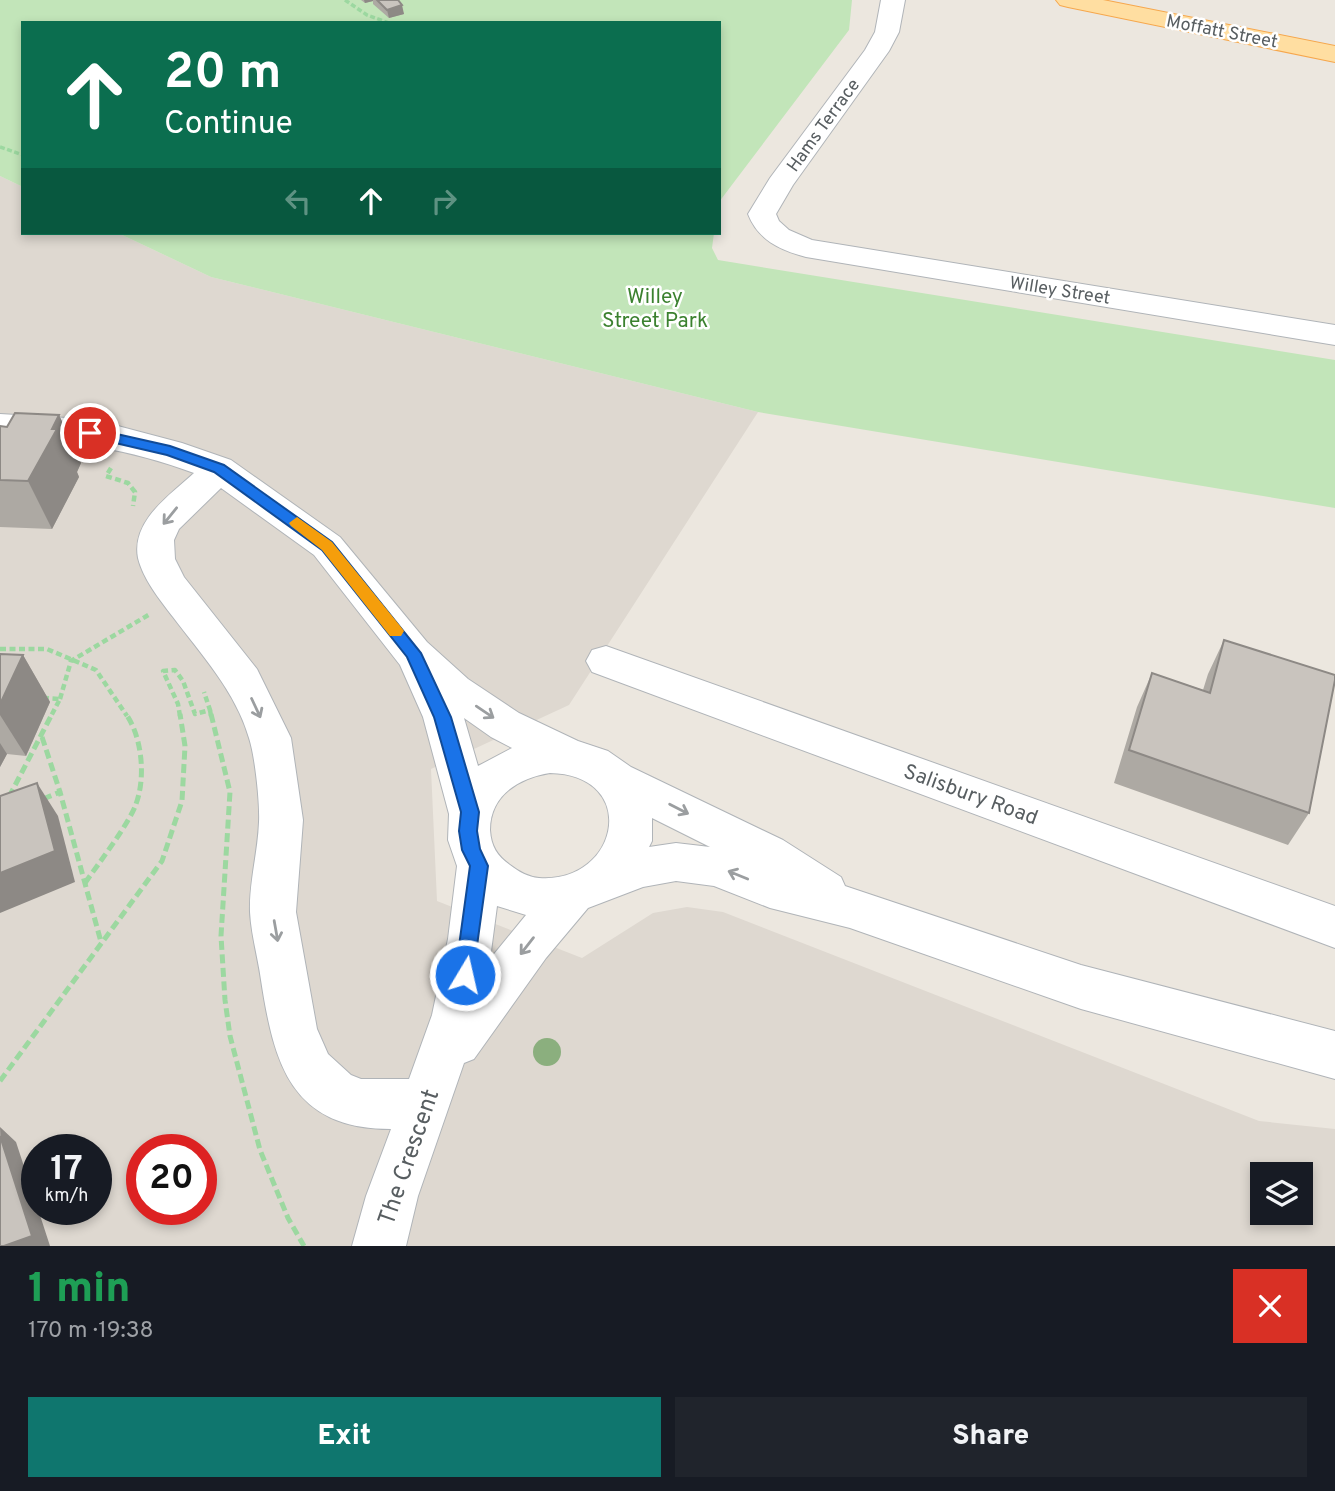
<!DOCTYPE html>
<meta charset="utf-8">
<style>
:root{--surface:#171b24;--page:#20242c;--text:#f1f3f6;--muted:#9ea1a6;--accent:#0f766e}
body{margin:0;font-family:Overpass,sans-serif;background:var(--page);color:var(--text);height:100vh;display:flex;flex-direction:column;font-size:26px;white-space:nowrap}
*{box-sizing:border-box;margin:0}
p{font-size:23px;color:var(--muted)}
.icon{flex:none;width:38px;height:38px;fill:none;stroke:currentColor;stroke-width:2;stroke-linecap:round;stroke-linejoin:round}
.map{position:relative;height:1246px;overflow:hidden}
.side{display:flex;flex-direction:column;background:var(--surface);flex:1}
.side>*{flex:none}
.hud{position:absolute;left:21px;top:21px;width:700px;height:214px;border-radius:0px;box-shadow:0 4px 10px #0003;background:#0b6e4f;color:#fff;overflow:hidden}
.controls{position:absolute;left:1250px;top:1162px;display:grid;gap:14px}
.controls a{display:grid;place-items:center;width:63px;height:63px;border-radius:0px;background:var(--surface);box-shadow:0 4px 10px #0003;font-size:35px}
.speed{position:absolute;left:21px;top:1134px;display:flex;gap:14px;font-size:35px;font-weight:700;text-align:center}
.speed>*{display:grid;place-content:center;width:91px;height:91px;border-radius:50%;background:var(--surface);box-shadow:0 4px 10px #0003;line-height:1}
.speed small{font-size:18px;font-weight:400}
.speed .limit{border:10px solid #d22;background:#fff;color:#111}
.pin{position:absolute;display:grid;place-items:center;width:60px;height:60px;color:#fff;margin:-30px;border:4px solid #fff;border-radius:50%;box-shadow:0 2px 7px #0007}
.me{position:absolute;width:77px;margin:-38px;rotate:9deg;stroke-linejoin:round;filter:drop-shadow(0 0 5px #0008)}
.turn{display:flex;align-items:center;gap:24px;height:147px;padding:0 28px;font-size:32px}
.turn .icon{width:91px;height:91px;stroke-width:2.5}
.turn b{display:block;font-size:49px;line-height:60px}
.lanes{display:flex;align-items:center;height:66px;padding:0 28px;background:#0003;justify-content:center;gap:35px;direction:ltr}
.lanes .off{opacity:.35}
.round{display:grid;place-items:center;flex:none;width:74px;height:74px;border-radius:0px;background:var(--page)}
.summary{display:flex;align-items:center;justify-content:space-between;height:119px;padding:0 28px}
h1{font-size:42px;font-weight:800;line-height:52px;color:#1e9e55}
.button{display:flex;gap:14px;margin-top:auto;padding:14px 28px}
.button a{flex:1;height:80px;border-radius:0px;background:var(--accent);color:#fff;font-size:28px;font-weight:800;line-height:80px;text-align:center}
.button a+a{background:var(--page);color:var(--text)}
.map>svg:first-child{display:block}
</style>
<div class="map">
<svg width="1335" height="1246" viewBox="0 0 1335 1246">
<rect width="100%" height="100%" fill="#ece7df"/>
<path fill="#ded8d0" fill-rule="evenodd" d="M0 176 23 187V233H118L211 277 758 412 569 705 431 769 437 901 582 958 653 913 687 907 723 912 1259 1121 1335 1129V1246H0ZM37 1150H96V1209H37ZM142 1150H201V1209H142ZM1262 1174H1300V1213H1262Z"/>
<g fill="#c2e5b9">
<path d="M0 0H852L849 30 719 202V23H23V187L0 176Z"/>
<path d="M118 233H714L712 248 718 260 1335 360V508L758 412 211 277Z"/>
</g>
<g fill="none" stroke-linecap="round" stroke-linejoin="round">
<g stroke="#b0b4b8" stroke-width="2">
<g id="minor">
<path d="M881 0H905L899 32 889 51 793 185 776 214 779 221 789 230 812 240 1335 325V345L806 257C780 250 758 240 748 214L770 178 865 50 875 32Z"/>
<path d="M0 414 67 418 114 425 182 443 231 460 340 537 427 642 468 679 519 713 578 741 608 751 631 767 783 840 841 877 845 886 1081 965 1335 1031V1079L1081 1009 850 928 770 908 714 886 676 881 643 887 588 908 546 958 474 1059 464 1063 418 1196 406 1246H352L366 1196 391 1129C291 1129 274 1064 261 980 258 958 251 934 250 912 249 882 258 852 259 822 260 803 255 756 249 738 236 692 201 654 173 617 160 600 143 579 138 558 131 521 170 495 194 473 130 449 67 440 0 436ZM221 488 314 555 400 665 423 717 449 814 448 840 457 866 448 939 432 1015 409 1079H361L351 1075 328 1054 317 1029 296 912 303 820 291 738 257 669 184 577 175 559 174 540 179 529ZM464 718 491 737 512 748 478 766ZM550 773C641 775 619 884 539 878 528 877 519 872 510 865 497 856 491 846 490 830 490 795 519 778 550 773ZM652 818 710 847 676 843 649 847 652 841ZM497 906 526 915 490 959Z"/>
<path d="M606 646 1335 906V948L592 672 586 661 592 650Z"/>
</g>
</g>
<g stroke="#f6a74d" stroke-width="2">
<path id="major" d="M1056 0H1103L1335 46V62L1068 7 1060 5Z"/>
</g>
<g stroke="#9cd8a0" stroke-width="3.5" stroke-dasharray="5 2.5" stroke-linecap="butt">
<path d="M345 0 367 15 389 23"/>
<path d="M0 147 23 155"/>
</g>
<g stroke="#9cd8a0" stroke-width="4.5" stroke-dasharray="6 3.5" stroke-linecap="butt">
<path d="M111 468 106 476 128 483 135 492 133 506"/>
<path d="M0 649H47L96 670 127 716"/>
<path d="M43 698 60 699 51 716"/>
<path d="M60 699 71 661 150 614"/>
<path d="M210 710 211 716"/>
<path d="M180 716 178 704 163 671 175 670 183 681 195 714 210 710 204 692"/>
</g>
<g stroke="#9cd8a0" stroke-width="5" stroke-dasharray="9 4.5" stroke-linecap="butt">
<path d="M211 714 230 792 221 936 225 1000 230 1036 260 1150 288 1218 304 1246"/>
<path d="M42 737 60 792"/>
<path d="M9 797 52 714"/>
<path d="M43 799 60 792 101 942"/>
<path d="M85 883C98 864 129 824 136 804 146 777 142 737 126 714"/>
<path d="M0 1081 162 861 182 801 185 746 180 714"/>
</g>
<use href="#minor" fill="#fff" fill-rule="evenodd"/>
<use href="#major" fill="#ffdea1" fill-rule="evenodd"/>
</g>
<circle fill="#8baf7e" cx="547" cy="1052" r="14"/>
<g fill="#ada9a3">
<path d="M361 0H398L404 14 389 18 373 4V1L365 3Z"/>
<path d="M59 415 81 463 77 472 79 477 52 529 0 527V426L7 427Z"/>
<path d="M1224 640 1309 813 1288 845 1114 783 1137 707 1152 673 1203 690 1208 674Z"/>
<path d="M0 654 23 655 50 702 26 756 7 754 0 767Z"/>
</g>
<g fill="#8d8985">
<path d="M364 0H373V1L365 3Z"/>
<path d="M402 5 404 14 389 18 387 10Z"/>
<path d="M59 415 81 463 77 472 79 477 52 529 28 481Z"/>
<path d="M23 655 50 702 26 756 0 715V704Z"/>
<path d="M0 743 7 754 0 767Z"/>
<path d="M37 783 58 816 75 882 0 913V873Z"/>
<path d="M0 1127 16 1142 37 1206V1209H38L50 1246H4Z"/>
</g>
<g fill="#c9c4be" stroke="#8d8985" stroke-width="2">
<path d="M377 0H398L402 5 387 10Z"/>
<path d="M15 413 59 415 52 429H57L28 481 0 480V426L7 427Z"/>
<path d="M1224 640 1335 675V680L1309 813 1129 750 1152 673 1210 693Z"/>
<path d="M0 654 23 655 0 704Z"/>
<path d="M37 783 55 851 0 873V796Z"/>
<path d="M0 1136 32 1236 4 1246H0Z"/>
</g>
<defs><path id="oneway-shaft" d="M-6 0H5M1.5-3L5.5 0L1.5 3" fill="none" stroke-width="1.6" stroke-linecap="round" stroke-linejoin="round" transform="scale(1.75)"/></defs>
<g stroke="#9b9ea0">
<use href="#oneway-shaft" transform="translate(170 516) rotate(129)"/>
<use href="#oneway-shaft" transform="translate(256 708) rotate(65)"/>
<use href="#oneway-shaft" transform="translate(485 712) rotate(34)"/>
<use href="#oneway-shaft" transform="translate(679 809) rotate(27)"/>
<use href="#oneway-shaft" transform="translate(738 875) rotate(-158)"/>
<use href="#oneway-shaft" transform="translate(276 931) rotate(80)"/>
<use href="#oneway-shaft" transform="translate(527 946) rotate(128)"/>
</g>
<path fill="#1a73e8" stroke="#114b97" stroke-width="2" d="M90 428 170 446 224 465 332 542 421 653 451 717 479 812 477 831 480 849 488 866 472 982 465 984 458 982 455 975 470 866 462 850 459 831 461 812 434 717 407 657 322 550 214 472 167 455 85 436V430Z"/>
<path fill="#f59e0b" d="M297 517 332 542 401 627 404 631 401 636H390L322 550 291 526 289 523Z"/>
<g text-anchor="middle" stroke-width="5" stroke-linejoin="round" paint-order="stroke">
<g font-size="18" fill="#585e61" stroke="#fff">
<text transform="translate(1222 31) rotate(11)" y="6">Moffatt Street</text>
<text transform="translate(823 125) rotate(-54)" y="6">Hams Terrace</text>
<text transform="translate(1060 290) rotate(9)" y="6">Willey Street</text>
</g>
<g font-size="21" fill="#3b812f" stroke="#fff">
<text x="655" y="303">Willey<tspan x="655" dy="24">Street Park</tspan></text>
</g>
<g font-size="21" fill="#585e61" stroke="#fff">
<text transform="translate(971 794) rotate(20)" y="7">Salisbury Road</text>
</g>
<g font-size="24" fill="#585e61" stroke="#fff">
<text transform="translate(408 1157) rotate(-71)" y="8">The Crescent</text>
</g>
</g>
</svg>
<div class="controls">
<a><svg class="icon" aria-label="layers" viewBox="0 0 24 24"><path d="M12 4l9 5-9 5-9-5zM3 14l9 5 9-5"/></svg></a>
</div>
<div class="speed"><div>17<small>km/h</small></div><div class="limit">20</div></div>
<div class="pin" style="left:90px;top:433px;background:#d93025"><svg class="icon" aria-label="arrive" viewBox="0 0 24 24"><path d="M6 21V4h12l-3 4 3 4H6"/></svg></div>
<svg class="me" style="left:465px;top:975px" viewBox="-20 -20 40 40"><circle r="17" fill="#1a73e8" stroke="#fff" stroke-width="3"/><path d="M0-11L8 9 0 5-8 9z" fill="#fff"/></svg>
<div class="hud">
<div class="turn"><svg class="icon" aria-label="ahead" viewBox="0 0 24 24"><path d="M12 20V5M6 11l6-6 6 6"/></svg><div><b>20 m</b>Continue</div></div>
<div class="lanes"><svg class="icon off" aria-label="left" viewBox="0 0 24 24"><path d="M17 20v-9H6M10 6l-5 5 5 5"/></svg><svg class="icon" aria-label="ahead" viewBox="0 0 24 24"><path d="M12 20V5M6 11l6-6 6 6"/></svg><svg class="icon off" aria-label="right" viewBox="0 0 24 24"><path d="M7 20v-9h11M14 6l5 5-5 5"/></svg></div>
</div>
</div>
<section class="side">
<div class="summary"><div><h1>1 min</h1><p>170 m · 19:38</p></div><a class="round" style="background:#d93025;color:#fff"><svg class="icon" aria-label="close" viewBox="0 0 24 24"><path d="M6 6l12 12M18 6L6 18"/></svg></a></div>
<div class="button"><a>Exit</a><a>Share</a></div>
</section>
